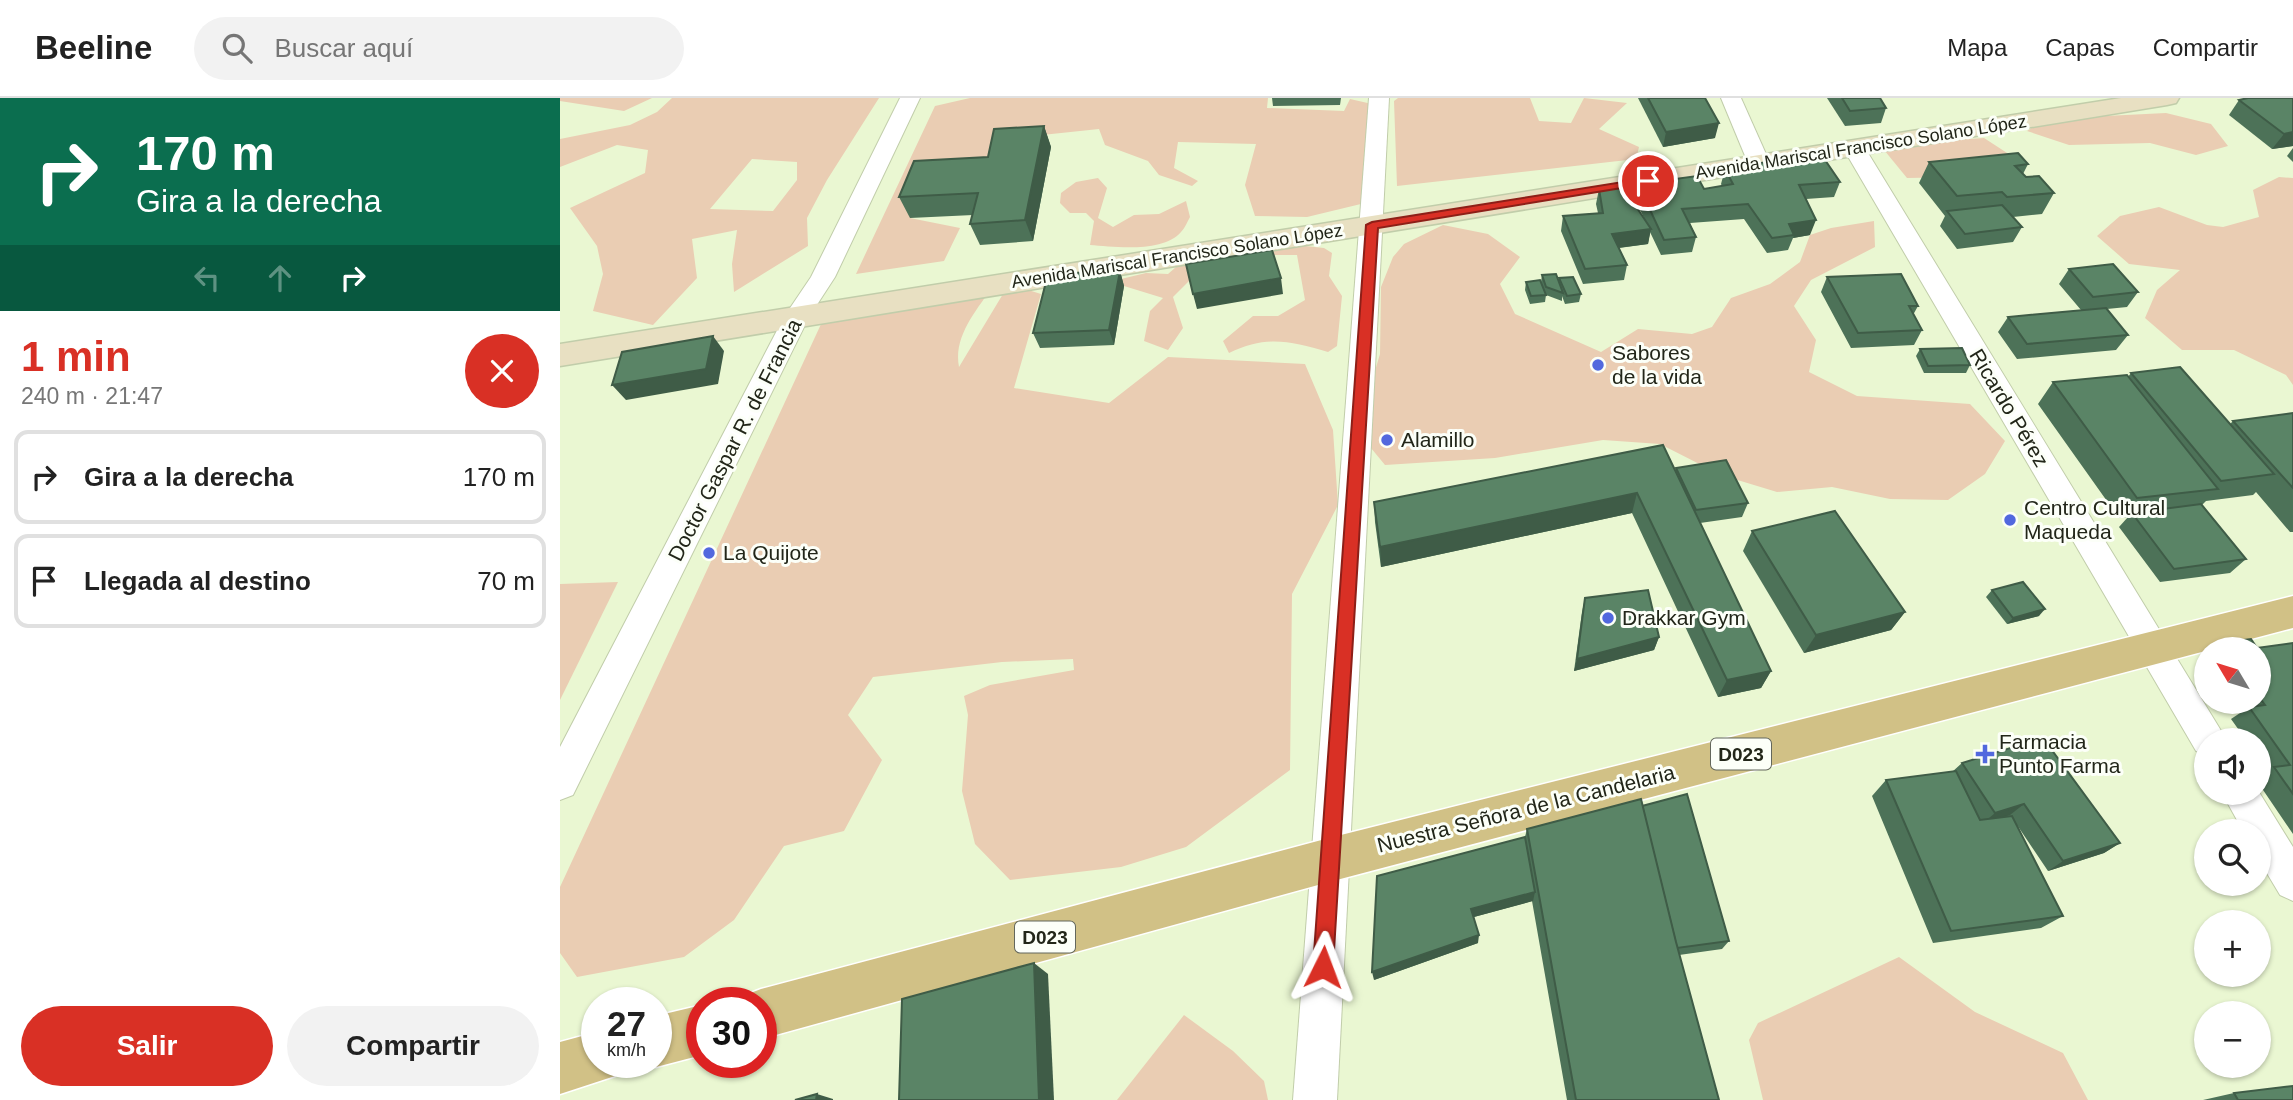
<!DOCTYPE html>
<html lang="es">
<meta charset="utf-8">
<style>
:root{--surface:#fff;--page:#f2f2f2;--text:#222;--muted:#767676;--line:#e0e0e0;--accent:#d93025}
body{margin:0;font-family:Helvetica,sans-serif;background:var(--page);color:var(--text);height:100vh;display:flex;flex-direction:column;font-size:26px;white-space:nowrap}
*{box-sizing:border-box;margin:0}
p{font-size:23px;color:var(--muted)}
.icon{flex:none;width:38px;height:38px;fill:none;stroke:currentColor;stroke-width:2;stroke-linecap:round;stroke-linejoin:round}
.map{position:relative;flex:1;overflow:hidden}
.side{display:flex;flex-direction:column;background:var(--surface);width:560px}
.side>*{flex:none}
.guide{background:#0b6e4f;color:#fff;overflow:hidden}
.needle{width:46px;rotate:308deg}
.buttons{position:absolute;left:1634px;top:539px;display:grid;gap:14px}
.buttons a{display:grid;place-items:center;width:77px;height:77px;border-radius:50%;background:var(--surface);box-shadow:0 2px 5px #0004;font-size:35px}
.speed{position:absolute;left:21px;top:889px;display:flex;gap:14px;font-size:35px;font-weight:700;text-align:center}
.speed>*{display:grid;place-content:center;width:91px;height:91px;border-radius:50%;background:var(--surface);box-shadow:0 2px 5px #0004;line-height:1}
.speed small{font-size:18px;font-weight:400}
.speed .limit{border:10px solid #d22;background:#fff;color:#111}
.pin{position:absolute;display:grid;place-items:center;width:60px;height:60px;color:#fff;margin:-30px;border:4px solid #fff;border-radius:50%;box-shadow:0 2px 7px #0007}
.me{position:absolute;width:77px;margin:-38px;rotate:3deg;stroke-linejoin:round;filter:drop-shadow(0 0 5px #0008)}
.turn{display:flex;align-items:center;gap:24px;height:147px;padding:0 21px;font-size:32px}
.turn .icon{width:91px;height:91px;stroke-width:2.5}
.turn b{display:block;font-size:49px;line-height:60px}
.lanes{display:flex;align-items:center;height:66px;padding:0 21px;background:#0003;justify-content:center;gap:35px;direction:ltr}
.lanes .off{opacity:.35}
.round{display:grid;place-items:center;flex:none;width:74px;height:74px;border-radius:37px;background:var(--page)}
.head{display:flex;align-items:center;justify-content:space-between;height:119px;padding:0 21px}
h1{font-size:42px;font-weight:800;line-height:52px;color:var(--accent)}
.button{display:flex;gap:14px;margin-top:auto;padding:14px 21px}
.button a{flex:1;height:80px;border-radius:42px;background:var(--accent);color:#fff;font-size:28px;font-weight:800;line-height:80px;text-align:center}
.button a+a{background:var(--page);color:var(--text)}
ul{padding:0;list-style:none}
li{display:flex;align-items:center;gap:21px;height:94px;margin:0 14px 10px;padding:0 7px;border:4px solid var(--line);border-radius:14px}
li div{flex:1}
li b{display:block;font-size:26px}
li em{font-style:normal}
header{display:flex;align-items:center;gap:42px;box-sizing:border-box;height:98px;padding:0 35px;background:var(--surface);border-bottom:2px solid var(--line)}
header strong{font-size:33px}
nav{display:flex;gap:38px;margin-inline-start:auto;font-size:24px}
.search{width:490px;height:63px;background:var(--page);display:flex;align-items:center;gap:18px;box-sizing:border-box;padding:0 24px;border-radius:38px;color:var(--muted);font-size:26px}
main{display:flex;flex:1;min-height:0}
.map>svg:first-child{display:block}
</style>
<header>
<strong>Beeline</strong>
<div class="search"><svg class="icon" aria-label="search" viewBox="0 0 24 24"><circle cx="10" cy="10" r="6"/><path d="M15 15l6 6"/></svg>Buscar aquí</div>
<nav><a>Mapa</a><a>Capas</a><a>Compartir</a></nav>
</header>
<main>
<section class="side">
<div class="guide">
<div class="turn"><svg class="icon" aria-label="right" viewBox="0 0 24 24"><path d="M7 20v-9h11M14 6l5 5-5 5"/></svg><div><b>170 m</b>Gira a la derecha</div></div>
<div class="lanes"><svg class="icon off" aria-label="left" viewBox="0 0 24 24"><path d="M17 20v-9H6M10 6l-5 5 5 5"/></svg><svg class="icon off" aria-label="ahead" viewBox="0 0 24 24"><path d="M12 20V5M6 11l6-6 6 6"/></svg><svg class="icon" aria-label="right" viewBox="0 0 24 24"><path d="M7 20v-9h11M14 6l5 5-5 5"/></svg></div>
</div>
<div class="head"><div><h1>1 min</h1><p>240 m · 21:47</p></div><a class="round" style="background:#d93025;color:#fff"><svg class="icon" aria-label="close" viewBox="0 0 24 24"><path d="M6 6l12 12M18 6L6 18"/></svg></a></div>
<ul>
<li><svg class="icon" aria-label="right" viewBox="0 0 24 24"><path d="M7 20v-9h11M14 6l5 5-5 5"/></svg><div><b>Gira a la derecha</b></div><em>170 m</em></li>
<li><svg class="icon" aria-label="arrive" viewBox="0 0 24 24"><path d="M6 21V4h12l-3 4 3 4H6"/></svg><div><b>Llegada al destino</b></div><em>70 m</em></li>
</ul>
<div class="button"><a>Salir</a><a>Compartir</a></div>
</section>
<div class="map">
<svg width="1733" height="1002" viewBox="0 0 1733 1002">
<rect width="100%" height="100%" fill="#eaf7d2"/>
<g fill="#eacdb3" fill-rule="evenodd">
<path d="M0 0H92L64 13 0 3Z"/>
<path d="M112 0H319L267 82 247 120 248 148 174 194 172 166 177 132 132 141 137 180 93 227 33 213 43 176 37 148 10 110 85 75 88 52 57 47 0 69V41L70 27 97 14ZM192 61 237 64V82L213 113 150 111Z"/>
<path d="M410 0H708L707 10 784 13 790 1 812 6 805 105 747 119 695 118 685 87 696 46 618 44 614 70 638 83 632 88 599 77 588 63 545 47 539 31 443 41 427 90 350 120 400 130 384 163 296 176 375 8Z"/>
<path d="M838 0H970L979 23 1011 25 1024 0 1067 5 1039 31 1079 49 1076 61 837 88 834 3Z"/>
<path d="M1606 15 1651 26 1668 48 1636 57 1590 45 1509 47 1467 33 1485 21Z"/>
<path d="M1424 40 1461 64 1459 78 1347 80 1320 47Z"/>
<path d="M1719 79 1733 80V287L1726 277 1674 252H1622L1585 220 1597 192 1620 172 1569 166 1537 138 1560 118 1599 109 1647 127 1663 129 1699 119 1693 92Z"/>
<path d="M538 80 547 90 538 120 553 129 574 117 599 116 626 103 630 119C627 124 625 130 621 134 603 155 555 149 530 147L534 123 526 115H510L500 105 501 95 516 84Z"/>
<path d="M1314 123 1315 149 1251 182 1234 208 1256 242 1249 274 1297 298 1410 306 1445 343 1425 376 1388 402 1330 401 1272 389 1217 394 1161 377 1100 346 1043 342 935 360 825 367 797 333 820 256 821 189 833 159 844 146 883 127 928 136 960 159 940 186 955 216 1041 254 1078 231 1132 236 1152 229 1171 200 1210 186 1240 164 1250 137 1271 130Z"/>
<path d="M708 144 764 150 772 155 769 178 782 198 777 248 768 254C730 243 706 237 669 255L663 243 693 218H718L745 202 737 157H701Z"/>
<path d="M631 156 650 162 613 199 623 230 608 252 584 243 590 213 603 200 564 188 561 181 586 175 608 176Z"/>
<path d="M449 186 481 196 454 290 549 305 608 259 745 266 773 332 778 407 732 496 730 672 626 749 561 769 450 782 415 746 402 693 408 617 404 598 430 587 514 572 513 561 442 564 313 579 288 617 322 662 284 733 224 748 174 822 124 859 17 879 0 855V789L262 224 433 188C417 212 393 238 399 269Z"/>
<path d="M58 484 0 602V486Z"/>
<path d="M1339 859 1415 914 1503 955 1528 1002H1203L1189 942 1198 925Z"/>
<path d="M624 917 673 953 704 983 708 1002H557Z"/>
</g>
<g fill="none" stroke-linecap="round" stroke-linejoin="round">
<g stroke="#c1cdaa" stroke-width="2">
<g id="street">
<path d="M340 0H360L275 179 249 219 13 697 0 702V649L224 219 251 179Z"/>
<path d="M809 0H829L777 1002H733Z"/>
<path d="M1161 0H1181L1210 65 1207 70H1191L1188 65Z"/>
<path d="M1294 44 1301 46 1305 50 1660 631 1665 642H1647V657L1636 653 1283 50 1287 46Z"/>
<path d="M1699 694 1733 749V803L1720 797 1699 762V733H1683L1662 695Z"/>
</g>
</g>
<g stroke="#c1cdaa" stroke-width="3">
<path id="secondary" d="M1561 0H1619L1616 5 1607 7 0 268V246Z"/>
</g>
<g stroke="#fff" stroke-width="3">
<g id="primary">
<path d="M1733 498V530L769 784 201 941V905H181L183 898 201 891 769 740Z"/>
<path d="M142 907V957L96 969 83 964H96V918Z"/>
<path d="M37 934V964H61L55 978 0 996V944Z"/>
</g>
</g>
<use href="#street" fill="#fff" fill-rule="evenodd"/>
<use href="#secondary" fill="#e8e0c2" fill-rule="evenodd"/>
<use href="#primary" fill="#d1c186" fill-rule="evenodd"/>
</g>
<g fill="#4d7258">
<path d="M712 0H781L780 7 713 8Z"/>
<path d="M1078 0H1145L1155 40 1103 49Z"/>
<path d="M1267 0H1320L1326 10 1321 25 1285 28Z"/>
<path d="M1733 0V48L1712 51 1669 17 1679 2Z"/>
<path d="M484 28 491 49 473 143 420 147 410 126 413 117 350 120 339 99 428 59Z"/>
<path d="M1733 50V64L1727 58Z"/>
<path d="M1233 63 1280 84 1274 99 1246 101 1250 137 1233 140 1228 152 1207 155 1184 121 1130 125 1136 139 1132 154 1101 157 1090 134 1088 146 1059 150 1067 167 1064 182 1023 186 1001 133 1003 118 1038 115 1036 106 1039 91 1084 120 1075 101 1078 86 1144 91 1162 88 1161 86 1165 71Z"/>
<path d="M1369 64 1468 66 1463 76 1466 79 1494 95 1482 116 1453 119 1462 129 1453 144 1397 151 1380 128 1385 118 1359 85Z"/>
<path d="M1509 171 1578 194 1567 209 1547 211 1568 237 1556 252 1457 261 1438 234 1448 219 1521 212 1499 186Z"/>
<path d="M560 173 564 188 554 247 480 250 473 235Z"/>
<path d="M982 177 999 184V180L1021 196 1019 204 1005 206 1002 198V203L986 197 985 204 970 206 965 192 966 184H981Z"/>
<path d="M1267 179 1358 208 1353 217 1362 232 1354 247 1291 250 1261 194Z"/>
<path d="M1360 251 1410 267 1406 275H1364L1356 258Z"/>
<path d="M1571 275 1670 326 1673 323 1733 315V434H1730L1696 394 1693 397 1646 403 1642 407 1686 461 1670 475 1600 484 1559 429 1568 419 1559 420 1478 306 1493 284 1568 279Z"/>
<path d="M1116 370 1188 405 1182 419 1140 425 1211 573 1201 590 1158 599 1072 415 821 469 815 424 814 404 1115 373Z"/>
<path d="M1192 433 1345 514 1331 532 1244 555 1183 453Z"/>
<path d="M1432 492 1479 518 1447 526 1426 499Z"/>
<path d="M1025 500 1099 539 1094 552 1014 573 1022 514Z"/>
<path d="M1660 545 1697 550 1733 545V736L1699 686V678L1707 673 1699 661V642H1686L1671 621 1683 613 1676 604H1699V551H1652Z"/>
<path d="M1402 665 1560 745 1544 755 1488 773 1457 727 1503 818 1481 830 1373 845 1312 698 1326 682 1392 674Z"/>
<path d="M1082 708 1169 843 1162 851 1119 857 1159 1002H1007L972 803 914 819 918 845 814 882 965 739 967 731Z"/>
<path d="M1674 995 1733 1002H1643Z"/>
</g>
<g fill="#3f5c47">
<path d="M1159 25 1155 40 1103 49 1106 34Z"/>
<path d="M484 28 491 49 473 143 465 122Z"/>
<path d="M1733 34V48L1712 51 1724 36Z"/>
<path d="M1256 122 1250 137 1233 140 1234 137 1229 126Z"/>
<path d="M1091 131 1088 146 1049 151 1052 136Z"/>
<path d="M560 173 564 188 554 247 549 232Z"/>
<path d="M721 180 723 196 637 211 633 196Z"/>
<path d="M153 238 164 253 158 286 66 302 52 287Z"/>
<path d="M1077 395 1072 415 821 469 820 449Z"/>
<path d="M1485 511 1479 518 1447 526 1453 520Z"/>
<path d="M1345 514 1331 532 1244 555 1256 537Z"/>
<path d="M1099 539 1094 552 1014 573 1017 561Z"/>
<path d="M1211 573 1201 590 1158 599 1167 582Z"/>
<path d="M1464 706 1450 717 1422 726 1435 715Z"/>
<path d="M1560 745 1544 755 1488 773 1503 763Z"/>
<path d="M975 794 973 803 910 820 911 811Z"/>
<path d="M919 837 918 845 814 882 812 874Z"/>
<path d="M474 865 488 876 494 1002H479Z"/>
<path d="M257 996 273 1001V1002H256Z"/>
</g>
<g fill="#5a8466" stroke="#3f5c47" stroke-width="2">
<path d="M1088 0H1145L1159 25 1106 34Z"/>
<path d="M1282 0H1320L1326 10 1290 13Z"/>
<path d="M1688 0H1733V34L1724 36 1679 2Z"/>
<path d="M484 28 465 122 410 126 418 95 339 99 354 63 428 59 434 31Z"/>
<path d="M1458 55 1468 66 1455 68 1466 79 1479 78 1494 95 1447 99 1442 94 1397 98 1369 64Z"/>
<path d="M1263 59 1280 84 1239 87 1256 122 1229 126 1234 137 1212 140 1188 106 1122 111 1136 139 1104 142 1078 86 1137 78 1144 91 1173 86 1165 71 1230 60 1233 63Z"/>
<path d="M1063 89 1091 131 1052 136 1067 167 1025 171 1003 118 1043 115 1039 91Z"/>
<path d="M1442 107 1462 129 1405 136 1387 113Z"/>
<path d="M712 152 721 180 633 196 626 166Z"/>
<path d="M1553 166 1578 194 1533 199 1509 171Z"/>
<path d="M560 173 549 232 473 235 488 176Z"/>
<path d="M996 176 1003 195 986 189 982 177Z"/>
<path d="M1341 176 1358 208H1349L1362 232 1298 235 1267 179Z"/>
<path d="M1013 179 1021 196 1007 198 999 180Z"/>
<path d="M980 182 986 197 971 198 966 184Z"/>
<path d="M1546 210 1568 237 1467 246 1448 219Z"/>
<path d="M153 238 146 271 52 287 62 254Z"/>
<path d="M1402 250 1410 267 1368 268 1360 251Z"/>
<path d="M1620 269 1714 376 1661 383 1571 275Z"/>
<path d="M1567 277 1658 391 1577 400 1493 284Z"/>
<path d="M1733 315V390L1673 323Z"/>
<path d="M1103 347 1211 573 1167 582 1077 395 820 449 814 404Z"/>
<path d="M1166 362 1188 405 1136 412 1116 370Z"/>
<path d="M1641 406 1686 461 1614 471 1572 415Z"/>
<path d="M1275 413 1345 514 1256 537 1192 433Z"/>
<path d="M1463 484 1485 511 1453 520 1432 492Z"/>
<path d="M1088 492 1099 539 1017 561 1025 500Z"/>
<path d="M1691 541 1697 550 1733 545V696L1714 669 1730 667 1689 609 1705 607 1699 599V551H1665L1660 545Z"/>
<path d="M1483 640 1560 745 1503 763 1464 706 1435 715 1402 665Z"/>
<path d="M1396 673 1420 722 1452 718 1503 818 1391 833 1326 682Z"/>
<path d="M1127 696 1169 843 1117 850 1082 708Z"/>
<path d="M1081 701 1116 844 1159 1002H1016L967 731Z"/>
<path d="M965 739 975 794 911 811 919 837 812 874 817 778Z"/>
<path d="M474 865 479 1002H339L342 901Z"/>
<path d="M1733 988V1002H1678L1674 995Z"/>
<path d="M257 996 256 1002H235Z"/>
</g>
<path fill="#d93025" stroke="#8d1f18" stroke-width="2" d="M1088 80 1094 83 1092 85 818 130 773 869 770 876 763 879 756 876 753 869 806 127 812 124Z"/>
<g fill="#5268de" stroke="#fcfff8" stroke-width="2.5">
<circle cx="1038" cy="267" r="7"/>
<circle cx="827" cy="342" r="7"/>
<circle cx="1450" cy="422" r="7"/>
<circle cx="149" cy="455" r="7"/>
<circle cx="1048" cy="520" r="7"/>
<path d="M1421.5 645.5h7v7h7v7h-7v7h-7v-7h-7v-7h7z"/>
</g>
<g text-anchor="middle" stroke-width="6" stroke-linejoin="round" paint-order="stroke">
<g font-size="18" fill="#222619" stroke="#fcfff8">
<text transform="translate(1301 49) rotate(-9)" y="6">Avenida Mariscal Francisco Solano López</text>
<text transform="translate(617 158) rotate(-9)" y="6">Avenida Mariscal Francisco Solano López</text>
</g>
<g fill="#fcfff8" stroke="#63675c" stroke-width="2">
<rect x="1151" y="640.5" width="60" height="31" rx="5"/>
<rect x="455" y="823.5" width="60" height="31" rx="5"/>
</g>
<g font-size="19" font-weight="bold" fill="#222619">
<text x="1181" y="663">D023</text>
<text x="485" y="846">D023</text>
</g>
<g font-size="21" fill="#222619" stroke="#fcfff8" text-anchor="start">
<text x="1052" y="262">Sabores<tspan x="1052" dy="24">de la vida</tspan></text>
<text x="841" y="349">Alamillo</text>
<text x="1464" y="417">Centro Cultural<tspan x="1464" dy="24">Maqueda</tspan></text>
<text x="163" y="462">La Quijote</text>
<text x="1062" y="527">Drakkar Gym</text>
<text x="1439" y="651">Farmacia<tspan x="1439" dy="24">Punto Farma</tspan></text>
</g>
<g font-size="21" fill="#222619" stroke="#fcfff8">
<text transform="translate(1449 310) rotate(59)" y="7">Ricardo Pérez</text>
<text transform="translate(175 342) rotate(-63)" y="7">Doctor Gaspar R. de Francia</text>
<text transform="translate(966 711) rotate(-14)" y="7">Nuestra Señora de la Candelaria</text>
</g>
</g>
</svg>
<div class="buttons">
<a><svg class="needle" viewBox="-14 -14 28 28"><path d="M0-13l5 13h-10z" fill="#e53935"/><path d="M0 13l5-13h-10z" fill="#767676"/></svg></a>
<a><svg class="icon" aria-label="sound" viewBox="0 0 24 24"><path d="M4 9h4l5-4v14l-5-4H4zM17 9q2 3 0 6"/></svg></a>
<a><svg class="icon" aria-label="search" viewBox="0 0 24 24"><circle cx="10" cy="10" r="6"/><path d="M15 15l6 6"/></svg></a>
<a>+</a>
<a>−</a>
</div>
<div class="speed"><div>27<small>km/h</small></div><div class="limit">30</div></div>
<div class="pin" style="left:1088px;top:83px;background:#d93025"><svg class="icon" aria-label="arrive" viewBox="0 0 24 24"><path d="M6 21V4h12l-3 4 3 4H6"/></svg></div>
<svg class="me" style="left:763px;top:869px" viewBox="-20 -20 40 40"><path d="M0-17L14 15 0 8-14 15z" fill="#d93025" stroke="#fff" stroke-width="4"/></svg>
</div>
</main>
